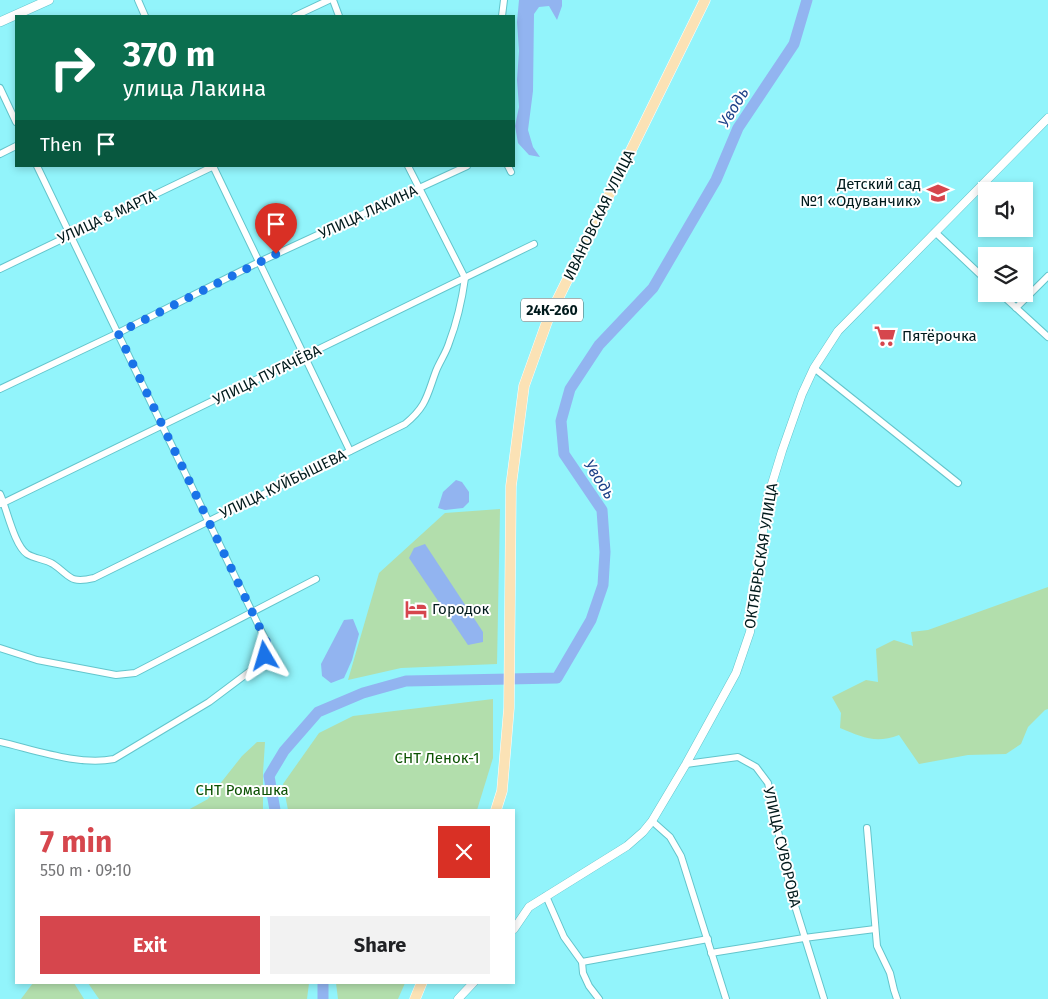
<!DOCTYPE html>
<meta charset="utf-8">
<style>
:root{--surface:#fff;--page:#f2f2f2;--text:#202124;--muted:#757577;--accent:#d6464d}
body{margin:0;font-family:"Fira Sans",sans-serif;background:var(--page);color:var(--text);height:100vh;display:flex;flex-direction:column;font-size:19px;white-space:nowrap}
*{box-sizing:border-box;margin:0}
p{font-size:16px;color:var(--muted)}
.icon{flex:none;width:28px;height:28px;fill:none;stroke:currentColor;stroke-width:2;stroke-linecap:round;stroke-linejoin:round}
.map{position:relative;flex:1;overflow:hidden}
.side{position:absolute;left:15px;top:809px;width:500px;height:175px;display:flex;flex-direction:column;background:var(--surface);border-radius:0px;box-shadow:0 2px 8px #0003}
.side>*{flex:none}
.guide{position:absolute;left:15px;top:15px;width:500px;height:152px;border-radius:0px;box-shadow:0 2px 8px #0003;background:#0b6e4f;color:#fff;overflow:hidden}
.controls{position:absolute;left:978px;top:182px;display:grid;gap:10px}
.controls a{display:grid;place-items:center;width:55px;height:55px;border-radius:0px;background:var(--surface);box-shadow:0 2px 8px #0003;font-size:25px}
.pin{position:absolute;display:grid;place-items:center;width:42px;height:42px;color:#fff;margin:-51px -21px;border-radius:50% 50% 50% 0;rotate:-45deg;box-shadow:0 0 5px #0007}
.pin .icon{rotate:45deg}
.me{position:absolute;width:55px;margin:-28px;rotate:353deg;stroke-linejoin:round;filter:drop-shadow(0 0 4px #0008)}
.turn{display:flex;align-items:center;gap:18px;height:105px;padding:0 25px;font-size:22px}
.turn .icon{width:65px;height:65px;stroke-width:2.5}
.turn b{display:block;font-size:35px;line-height:42px}
.then{display:flex;align-items:center;height:48px;padding:0 25px;background:#0003;gap:10px;font-size:19px}
.round{display:grid;place-items:center;flex:none;width:52px;height:52px;border-radius:0px;background:var(--page)}
.summary{display:flex;align-items:center;justify-content:space-between;height:85px;padding:0 25px}
h1{font-size:30px;font-weight:700;line-height:38px;color:var(--accent)}
.button{display:flex;gap:10px;margin-top:auto;padding:10px 25px}
.button a{flex:1;height:58px;border-radius:0px;background:var(--accent);color:#fff;font-size:20px;font-weight:700;line-height:58px;text-align:center}
.button a+a{background:var(--page);color:var(--text)}
.map>svg:first-child{display:block}
</style>
<div class="map">
<svg width="1048" height="999" viewBox="0 0 1048 999">
<rect width="100%" height="100%" fill="#92f4fb"/>
<g fill="#b2deac">
<path d="M500 509 497 664 401 668 348 680 379 573 445 513Z"/>
<path d="M1048 587V709L1045 710 1028 727 1021 744 1006 754 968 755 919 764 899 735C875 744 862 737 840 728L841 713 832 697 866 680 878 682 876 649 894 640 913 646 911 632 928 630Z"/>
<path d="M493 699V758L477 810H288L283 784 319 733 353 716Z"/>
<path d="M257 742H265L263 773V810H188L208 799 242 756Z"/>
<path d="M33 983H74L84 999H21Z"/>
<path d="M88 983H309L307 999H99Z"/>
<path d="M336 983V982L405 983 398 999H338Z"/>
</g>
<g fill="#92b4f0">
<path d="M519 0H562V6L557 20 549 6 539 7 534 14 533 91 528 130 533 147 540 157 529 155 518 143 515 126 519 107 517 80 519 51 517 22Z"/>
<path d="M456 480 462 482 469 492V502L463 508 445 510 438 508 443 492Z"/>
<path d="M425 544 483 632V642L468 645 409 558 414 548Z"/>
<path d="M353 619 359 634 352 660 344 678 331 683 322 676 321 664 344 620Z"/>
</g>
<g fill="none" stroke-linecap="round" stroke-linejoin="round">
<g stroke="#92b4f0" stroke-width="11">
<path d="M275 810 269 776 284 751 318 712 363 693 406 681 557 678 591 620 603 585 605 552 602 510 564 454 561 421 570 389 599 345 653 288 716 180 738 128 794 44 807 0"/>
<path d="M323 999V982"/>
</g>
<g stroke="#63c5cc" stroke-width="8">
<g id="minor">
<path d="M138 0 145 16"/>
<path d="M333 0 339 16"/>
<path d="M295 16 329 0"/>
<path d="M502 16 504 0"/>
<path d="M0 88 16 122"/>
<path d="M0 154 16 146"/>
<path d="M213 166 350 451"/>
<path d="M508 166 511 172"/>
<path d="M935 232 986 280"/>
<path d="M0 269 214 166"/>
<path d="M1001 294 1048 337"/>
<path d="M1016 308 1048 276"/>
<path d="M814 368 958 483"/>
<path d="M0 389 118 333 259 262 467 166"/>
<path d="M0 494C7 509 14 545 27 554 35 559 45 559 53 564 71 576 69 584 94 578L405 424C427 406 427 395 436 371 440 361 446 353 449 343 457 322 462 300 465 278L408 166"/>
<path d="M1 504 534 244"/>
<path d="M0 648 37 660 116 675 135 673 316 579"/>
<path d="M0 742C35 750 79 766 114 759L209 702 257 666 265 657 269 647 37 166"/>
<path d="M686 764 738 757 756 767 768 783 791 893 824 999"/>
<path d="M652 821 670 837 681 856 726 999"/>
<path d="M867 828 877 946 890 973 894 990 897 999"/>
<path d="M546 896 564 937 582 962 583 973 589 986 599 999"/>
<path d="M711 953 804 938 875 929"/>
<path d="M582 962 708 939"/>
</g>
</g>
<g stroke="#63c5cc" stroke-width="9">
<g id="tertiary">
<path d="M514 929 529 907 627 846 643 832 652 821 686 764 736 673 750 632 767 500 782 451 802 394 814 368 838 331 1048 118"/>
<path d="M458 999 474 982"/>
</g>
</g>
<g stroke="#63c5cc" stroke-width="10">
<path id="secondary" d="M0 22 49 0"/>
</g>
<g stroke="#fff" stroke-width="11">
<g id="primary">
<path d="M496 810 502 791 509 708 511 486 524 386 548 319 705 0"/>
<path d="M415 999 422 982"/>
</g>
</g>
<use href="#minor" stroke="#fff" stroke-width="6"/>
<use href="#tertiary" stroke="#fff" stroke-width="8"/>
<use href="#secondary" stroke="#fff" stroke-width="9"/>
<use href="#primary" stroke="#fbe2b5" stroke-width="10"/>
</g>
<g fill="none" stroke-linecap="round" stroke-linejoin="round">
<path stroke="#1a73e8" stroke-width="9" stroke-dasharray="0 16.2" d="M265 656 269 647 118 333 276 254"/>
</g>
<defs>
<g id="school-bare" transform="scale(1.725)"><path d="M0-5L7-2L0 1L-7-2ZM-4 1L0 2.5L4 1V4Q0 6-4 4Z" fill="#d6464d" stroke="#fff" stroke-width="2.5" paint-order="stroke"/></g>
<g id="supermarket-bare" transform="scale(1.725)"><path d="M-6-5.5h2.5l.6 2H6L4.5 2H-2.5L-4.4-4H-6ZM-1.5 3.2a1.3 1.3 0 1 0 .1 0ZM3 3.2a1.3 1.3 0 1 0 .1 0Z" fill="#d6464d" stroke="#fff" stroke-width="2.5" paint-order="stroke"/></g>
<g id="hotel-bare" transform="scale(1.725)"><path d="M-6-4.5h1.5V1H6V5H4.5V3h-9V5H-6ZM-4 0a1.8 1.8 0 1 1 3.6 0ZM.5 0V-2.5h3Q6-2.5 6 0Z" fill="#d6464d" stroke="#fff" stroke-width="2.5" paint-order="stroke"/></g>
</defs>
<g fill-rule="evenodd">
<use href="#school-bare" x="938" y="193"/>
<use href="#supermarket-bare" x="885" y="336"/>
<use href="#hotel-bare" x="416" y="609"/>
</g>
<g text-anchor="middle" stroke-width="4" stroke-linejoin="round" paint-order="stroke">
<rect fill="#fff" stroke="#4c5f60" stroke-width="1" x="521" y="298.5" width="62" height="23" rx="4"/>
<g font-size="14" font-weight="bold" fill="#001a1c">
<text x="552" y="315">24К-260</text>
</g>
<g font-size="15" fill="#001a1c" stroke="#fff" text-anchor="start">
<text x="921" y="189" text-anchor="end">Детский сад<tspan x="921" dy="17">№1 «Одуванчик»</tspan></text>
<text x="902" y="341">Пятёрочка</text>
<text x="432" y="614">Городок</text>
</g>
<g font-size="15" fill="#001a1c" stroke="#fff">
<text transform="translate(368 212) rotate(-25)" y="5">УЛИЦА ЛАКИНА</text>
<text transform="translate(599 215) rotate(-64)" y="5">ИВАНОВСКАЯ УЛИЦА</text>
<text transform="translate(107 217) rotate(-25)" y="5">УЛИЦА 8 МАРТА</text>
<text transform="translate(267 375) rotate(-26)" y="5">УЛИЦА ПУГАЧЁВА</text>
<text transform="translate(283 484) rotate(-26)" y="5">УЛИЦА КУЙБЫШЕВА</text>
<text transform="translate(761 556) rotate(-81)" y="5">ОКТЯБРЬСКАЯ УЛИЦА</text>
<text transform="translate(782 847) rotate(77)" y="5">УЛИЦА СУВОРОВА</text>
</g>
<g font-size="15" fill="#0c5203" stroke="#fff">
<text x="437" y="763">СНТ Ленок-1</text>
<text x="242" y="795">СНТ Ромашка</text>
</g>
<g font-size="16" font-style="italic" fill="#1e4389" stroke="#fff">
<text transform="translate(733 107) rotate(-59)" y="6">Уводь</text>
<text transform="translate(600 479) rotate(57)" y="6">Уводь</text>
</g>
</g>
</svg>
<div class="controls">
<a><svg class="icon" aria-label="sound" viewBox="0 0 24 24"><path d="M4 9h4l5-4v14l-5-4H4zM17 9q2 3 0 6"/></svg></a>
<a><svg class="icon" aria-label="layers" viewBox="0 0 24 24"><path d="M12 4l9 5-9 5-9-5zM3 14l9 5 9-5"/></svg></a>
</div>
<div class="pin" style="left:276px;top:254px;background:#d93025"><svg class="icon" aria-label="arrive" viewBox="0 0 24 24"><path d="M6 21V4h12l-3 4 3 4H6"/></svg></div>
<svg class="me" style="left:265px;top:656px" viewBox="-20 -20 40 40"><path d="M0-17L14 15 0 8-14 15z" fill="#1a73e8" stroke="#fff" stroke-width="4"/></svg>
<div class="guide">
<div class="turn"><svg class="icon" aria-label="right" viewBox="0 0 24 24"><path d="M7 20v-9h11M14 6l5 5-5 5"/></svg><div><b>370 m</b>улица Лакина</div></div>
<div class="then">Then<svg class="icon" aria-label="arrive" viewBox="0 0 24 24"><path d="M6 21V4h12l-3 4 3 4H6"/></svg></div>
</div>
<section class="side">
<div class="summary"><div><h1>7 min</h1><p>550 m · 09:10</p></div><a class="round" style="background:#d93025;color:#fff"><svg class="icon" aria-label="close" viewBox="0 0 24 24"><path d="M6 6l12 12M18 6L6 18"/></svg></a></div>
<div class="button"><a>Exit</a><a>Share</a></div>
</section>
</div>
